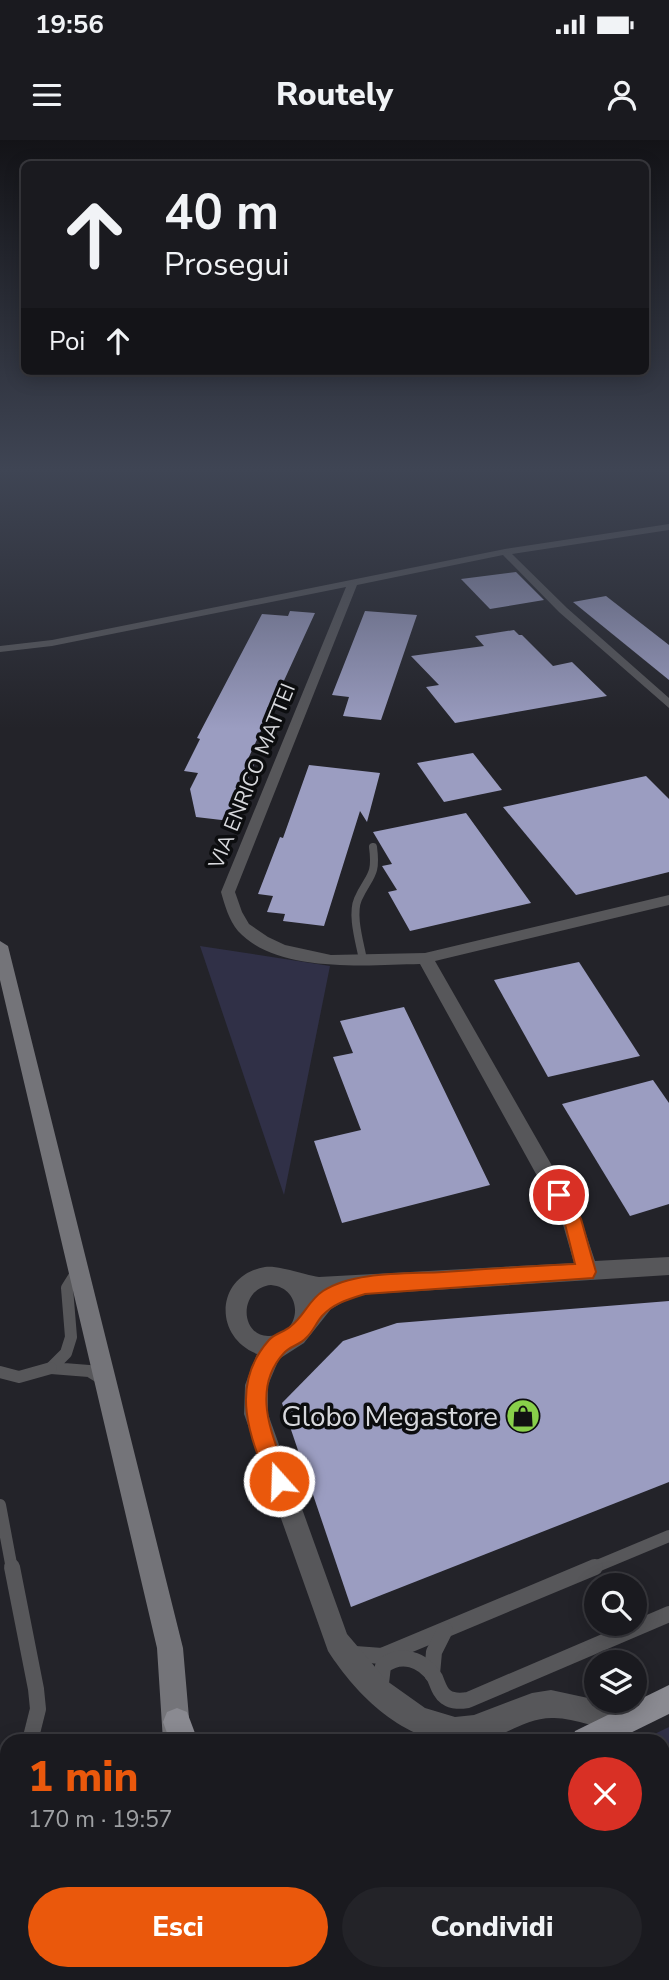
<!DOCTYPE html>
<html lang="it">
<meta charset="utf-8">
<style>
:root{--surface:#1a1a1f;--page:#232328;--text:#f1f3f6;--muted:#9fa1a4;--line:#38383d;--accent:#ea580c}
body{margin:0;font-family:"Nunito Sans",sans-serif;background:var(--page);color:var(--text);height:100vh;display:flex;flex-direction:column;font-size:26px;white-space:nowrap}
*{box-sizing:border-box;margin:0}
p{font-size:23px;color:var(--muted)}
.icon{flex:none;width:38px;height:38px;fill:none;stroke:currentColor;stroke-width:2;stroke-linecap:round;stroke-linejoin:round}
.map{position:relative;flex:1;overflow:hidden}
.details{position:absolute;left:0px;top:1594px;width:670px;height:247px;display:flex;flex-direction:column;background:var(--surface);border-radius:21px 21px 0 0;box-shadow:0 4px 18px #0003,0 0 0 2px var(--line)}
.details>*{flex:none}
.top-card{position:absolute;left:21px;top:21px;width:628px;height:214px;border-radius:10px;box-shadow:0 4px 18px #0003,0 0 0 2px var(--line);background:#1a1a1f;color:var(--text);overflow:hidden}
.buttons{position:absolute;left:584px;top:1433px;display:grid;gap:14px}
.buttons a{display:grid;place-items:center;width:63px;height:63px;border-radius:50%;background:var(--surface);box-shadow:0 4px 18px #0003,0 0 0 2px var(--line);font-size:35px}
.pin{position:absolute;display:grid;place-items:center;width:60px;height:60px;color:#fff;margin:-30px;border:4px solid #fff;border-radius:50%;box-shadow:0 2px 7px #0007}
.me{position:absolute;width:77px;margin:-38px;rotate:340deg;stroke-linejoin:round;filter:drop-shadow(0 0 5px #0008)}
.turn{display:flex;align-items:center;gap:24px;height:147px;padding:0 28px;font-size:32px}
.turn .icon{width:91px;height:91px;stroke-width:2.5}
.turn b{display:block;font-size:49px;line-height:60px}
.then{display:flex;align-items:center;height:66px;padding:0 28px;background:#0003;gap:14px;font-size:26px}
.round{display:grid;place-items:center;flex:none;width:74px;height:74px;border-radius:37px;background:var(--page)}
.headline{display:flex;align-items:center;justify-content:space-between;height:119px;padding:0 28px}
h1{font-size:42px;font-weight:800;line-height:52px;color:var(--accent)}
.button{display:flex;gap:14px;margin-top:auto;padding:14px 28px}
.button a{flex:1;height:80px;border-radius:42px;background:var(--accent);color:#fff;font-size:28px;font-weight:800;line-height:80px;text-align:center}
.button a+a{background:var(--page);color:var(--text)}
.status{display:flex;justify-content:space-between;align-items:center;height:49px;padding:0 35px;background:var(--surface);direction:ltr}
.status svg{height:19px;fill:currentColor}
header{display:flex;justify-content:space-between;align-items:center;height:91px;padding:0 28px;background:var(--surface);font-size:32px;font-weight:800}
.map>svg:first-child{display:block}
</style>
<div class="status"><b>19:56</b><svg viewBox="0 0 49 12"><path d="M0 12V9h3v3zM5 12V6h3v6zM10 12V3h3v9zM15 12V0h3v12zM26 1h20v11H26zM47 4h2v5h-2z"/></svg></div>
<header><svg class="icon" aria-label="menu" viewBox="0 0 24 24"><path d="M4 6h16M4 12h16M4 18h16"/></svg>Routely<svg class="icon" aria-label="person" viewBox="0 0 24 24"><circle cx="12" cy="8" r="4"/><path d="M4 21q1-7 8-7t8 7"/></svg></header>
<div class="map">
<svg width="669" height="1840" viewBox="0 0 669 1840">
<rect width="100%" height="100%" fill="#232329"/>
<g fill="#303047">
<path d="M200 806 330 826 284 1055Z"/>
<path d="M669 1587V1745L663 1752V1601H640Z"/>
<path d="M192 1834H335L328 1840H194Z"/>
<path d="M401 1834H592L587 1840H396Z"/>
</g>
<g fill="#9b9dc1">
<path d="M516 432 544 460 490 469 461 439Z"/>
<path d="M606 456 669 505V540L573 462Z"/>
<path d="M290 471 315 473 248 619 256 620 230 681 196 677 190 649 198 633 184 631 200 599 197 598 262 474 288 476Z"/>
<path d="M365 471 417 475 381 580 343 576 349 557 332 555Z"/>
<path d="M514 490 519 495H522L553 526 572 522 607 556 455 583 426 547 439 545 411 516 484 506 475 496Z"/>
<path d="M473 613 502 650 444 662 417 623Z"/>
<path d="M309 625 380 633 367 682 360 671 324 786 283 781 285 774 267 772 273 756 258 754 280 697 283 698Z"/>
<path d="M646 636 669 659V732L576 755 503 667Z"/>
<path d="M466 673 531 763 410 791 388 752 397 750 382 726 392 724 373 692Z"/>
<path d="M579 822 640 916 548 937 494 840Z"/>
<path d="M404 867 490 1045 342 1083 314 1001 361 990 333 917 353 913 340 881Z"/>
<path d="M653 940 669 963V1064L630 1076 562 964Z"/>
<path d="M669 1161V1342L351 1467 282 1263 343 1201 397 1183Z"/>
</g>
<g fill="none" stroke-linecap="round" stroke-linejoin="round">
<path stroke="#57575a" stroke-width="8" d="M363 820C360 803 351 775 358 759 369 735 377 737 373 707"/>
<g stroke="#57575a" stroke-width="12">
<path d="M77 1132 67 1148 71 1197 66 1213 51 1228 89 1231 102 1239"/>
<path d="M0 1232 19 1237 51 1228"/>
<path d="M0 1365 12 1429"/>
<path d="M590 1429 669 1396"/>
</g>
<g stroke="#57575a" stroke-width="16">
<path d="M12 1427 36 1549 38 1569 30 1601"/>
<path d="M355 1514 382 1516 595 1427"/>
<path d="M432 1534 434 1512 445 1490"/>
<path d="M381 1543 383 1526C401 1512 423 1519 435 1538 438 1545 440 1553 446 1557 453 1562 461 1561 468 1560L669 1474"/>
<path d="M0 1663 7 1649"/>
</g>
<path fill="#57575a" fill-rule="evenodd" d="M669 384V390L512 414 567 468 669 558V568L559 472 503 415 357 445 235 752 242 772 249 784 268 797 285 805 331 815 425 813 669 755V765L435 821 579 1073 595 1121 669 1117V1135L356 1155 331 1169 304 1203 279 1219 268 1245V1274L347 1494 387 1541 425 1568 455 1577 474 1575 532 1553 551 1550 625 1566 635 1570 639 1580 635 1590 625 1594C603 1590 572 1577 552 1578 525 1578 506 1596 481 1601 416 1614 360 1561 328 1511L244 1274 245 1245 257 1214C212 1196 216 1135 265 1127 279 1125 304 1135 319 1137L574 1123 562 1081 420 824C368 825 277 834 238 791 229 780 225 766 221 752L346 447 52 506 0 512V506L52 500 505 409ZM271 1145C305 1148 302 1197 268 1196 239 1195 239 1148 271 1145Z"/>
<g fill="#747479" fill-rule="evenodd">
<path d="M0 801 8 806 183 1508 191 1601H163L157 1508 0 840Z"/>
<path d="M143 1834H175L174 1840H142Z"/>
</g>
<g fill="#8a8a91" fill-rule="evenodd">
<path d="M669 1545V1574L614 1601H571L575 1591Z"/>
<path d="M177 1568 187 1572 198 1601H170L163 1582 167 1572Z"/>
<path d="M669 1772V1808L663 1811V1775Z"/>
<path d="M354 1834H388L385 1840H352Z"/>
<path d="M612 1834H647L644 1840H610Z"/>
</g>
</g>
<linearGradient id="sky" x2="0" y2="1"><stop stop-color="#131317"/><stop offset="0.56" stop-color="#3f4554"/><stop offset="1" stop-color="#3f4554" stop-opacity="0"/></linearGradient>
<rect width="669" height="589" fill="url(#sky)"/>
<path fill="#ea580c" stroke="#983908" stroke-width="2" d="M559 1048 565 1050 581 1079 596 1132 593 1138 365 1154C349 1159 334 1163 322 1176 316 1183 313 1192 306 1198 300 1205 290 1206 284 1213 249 1251 274 1300 290 1341L287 1348 279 1352 271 1348C250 1298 228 1246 269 1200 275 1193 285 1192 291 1186 304 1176 309 1160 323 1151 353 1131 407 1134 443 1132 487 1129 531 1126 575 1124L564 1080 550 1055 552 1050Z"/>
<defs>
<g id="shop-disc" transform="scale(1.75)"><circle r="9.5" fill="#88cf4a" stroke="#0c0d0f"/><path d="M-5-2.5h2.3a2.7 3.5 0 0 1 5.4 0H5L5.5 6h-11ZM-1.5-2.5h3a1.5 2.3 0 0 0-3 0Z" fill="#111"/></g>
</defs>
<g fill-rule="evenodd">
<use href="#shop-disc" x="523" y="1276"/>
</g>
<g text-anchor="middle" stroke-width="7" stroke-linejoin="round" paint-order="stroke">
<g font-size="21" fill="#d7d8dc" stroke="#0c0d0f">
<text transform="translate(252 636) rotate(-68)" y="7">VIA ENRICO MATTEI</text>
</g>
<g font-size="28" fill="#d7d8dc" stroke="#0c0d0f" text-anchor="end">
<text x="498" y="1286">Globo Megastore</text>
</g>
</g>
</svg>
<div class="buttons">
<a><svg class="icon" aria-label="search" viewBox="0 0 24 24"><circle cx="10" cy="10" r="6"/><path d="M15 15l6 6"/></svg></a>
<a><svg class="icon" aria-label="layers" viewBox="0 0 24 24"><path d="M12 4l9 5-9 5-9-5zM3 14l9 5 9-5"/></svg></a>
</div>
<div class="pin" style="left:559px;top:1055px;background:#d93025"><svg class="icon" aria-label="arrive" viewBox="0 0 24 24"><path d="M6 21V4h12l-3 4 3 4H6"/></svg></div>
<svg class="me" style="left:279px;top:1341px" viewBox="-20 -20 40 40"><circle r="17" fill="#ea580c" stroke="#fff" stroke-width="3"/><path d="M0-11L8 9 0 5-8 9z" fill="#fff"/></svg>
<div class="top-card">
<div class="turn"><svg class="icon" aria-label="ahead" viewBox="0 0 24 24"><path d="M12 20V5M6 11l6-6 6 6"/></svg><div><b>40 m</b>Prosegui</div></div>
<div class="then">Poi<svg class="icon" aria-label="ahead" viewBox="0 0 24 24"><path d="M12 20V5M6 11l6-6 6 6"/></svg></div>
</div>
<section class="details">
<div class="headline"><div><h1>1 min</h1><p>170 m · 19:57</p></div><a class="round" style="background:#d93025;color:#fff"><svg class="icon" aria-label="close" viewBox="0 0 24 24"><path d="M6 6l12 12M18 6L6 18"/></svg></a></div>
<div class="button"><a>Esci</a><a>Condividi</a></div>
</section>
</div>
